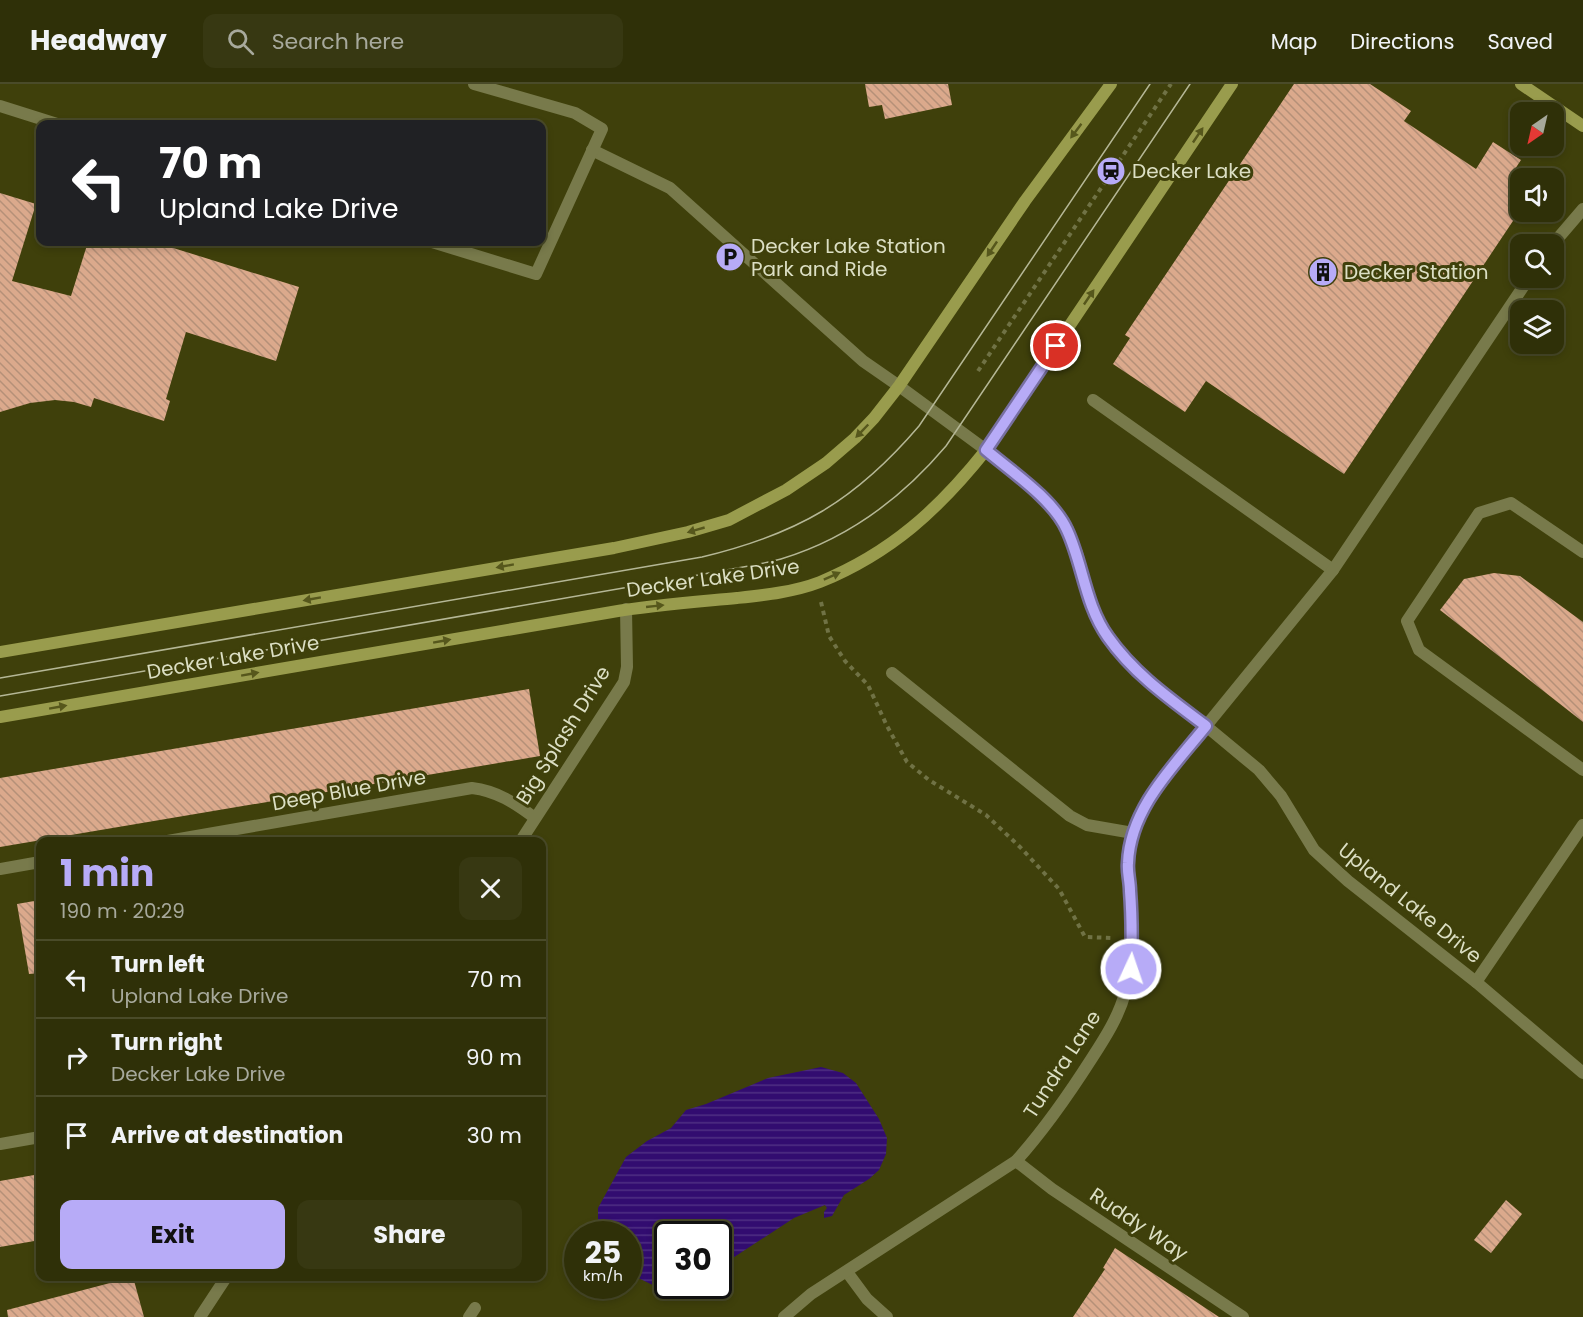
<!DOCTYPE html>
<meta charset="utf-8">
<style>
:root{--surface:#2f3008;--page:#373812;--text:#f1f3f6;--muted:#a7a99c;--line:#4a4b29;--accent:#b7abf7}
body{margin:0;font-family:Poppins,sans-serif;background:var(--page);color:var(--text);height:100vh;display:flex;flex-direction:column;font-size:22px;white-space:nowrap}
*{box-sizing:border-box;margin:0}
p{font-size:20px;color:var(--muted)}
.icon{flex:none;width:33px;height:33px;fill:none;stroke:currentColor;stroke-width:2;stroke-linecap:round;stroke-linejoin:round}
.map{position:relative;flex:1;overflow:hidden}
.drawer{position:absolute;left:36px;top:753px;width:510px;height:444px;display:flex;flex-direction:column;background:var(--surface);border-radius:12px;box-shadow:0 3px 9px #0003,0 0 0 2px var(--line)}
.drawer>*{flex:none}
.hud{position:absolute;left:36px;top:36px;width:510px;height:126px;border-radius:12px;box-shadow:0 3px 9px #0003,0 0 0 2px var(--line);background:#202124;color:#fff;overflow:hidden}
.needle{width:39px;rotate:214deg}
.controls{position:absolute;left:1510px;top:18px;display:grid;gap:12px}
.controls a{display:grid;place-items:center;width:54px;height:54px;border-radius:12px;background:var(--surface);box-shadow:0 3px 9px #0003,0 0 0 2px var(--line);font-size:30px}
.speed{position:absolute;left:564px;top:1137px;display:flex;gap:12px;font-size:30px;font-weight:700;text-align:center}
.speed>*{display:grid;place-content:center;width:78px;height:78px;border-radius:50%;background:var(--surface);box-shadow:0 3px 9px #0003,0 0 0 2px var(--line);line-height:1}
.speed small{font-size:15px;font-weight:400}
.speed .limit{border:3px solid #111;border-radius:9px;background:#fff;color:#111}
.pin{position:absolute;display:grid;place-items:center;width:51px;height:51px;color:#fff;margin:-26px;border:3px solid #fff;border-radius:50%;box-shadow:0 2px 6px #0007}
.me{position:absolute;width:66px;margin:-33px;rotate:3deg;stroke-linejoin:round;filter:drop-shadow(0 0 4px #0008)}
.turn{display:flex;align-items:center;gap:21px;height:126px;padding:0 24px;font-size:27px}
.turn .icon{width:78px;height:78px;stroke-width:2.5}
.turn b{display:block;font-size:42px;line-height:51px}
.round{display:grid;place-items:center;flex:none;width:63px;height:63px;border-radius:12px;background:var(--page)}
.head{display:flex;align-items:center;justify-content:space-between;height:102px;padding:0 24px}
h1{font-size:36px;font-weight:700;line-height:45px;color:var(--accent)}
.button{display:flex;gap:12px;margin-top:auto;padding:12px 24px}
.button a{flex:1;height:69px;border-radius:12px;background:var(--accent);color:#111;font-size:24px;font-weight:700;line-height:69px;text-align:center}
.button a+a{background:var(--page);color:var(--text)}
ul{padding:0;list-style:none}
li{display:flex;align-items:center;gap:18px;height:78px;padding:0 24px;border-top:2px solid var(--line)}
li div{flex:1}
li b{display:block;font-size:22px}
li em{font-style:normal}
header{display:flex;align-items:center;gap:36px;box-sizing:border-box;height:84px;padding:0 30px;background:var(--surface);border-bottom:2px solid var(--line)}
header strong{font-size:28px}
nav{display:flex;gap:33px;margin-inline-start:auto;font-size:21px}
.search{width:420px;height:54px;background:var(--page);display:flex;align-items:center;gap:15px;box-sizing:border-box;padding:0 21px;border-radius:12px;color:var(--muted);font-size:22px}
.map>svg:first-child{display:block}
</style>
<header>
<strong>Headway</strong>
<div class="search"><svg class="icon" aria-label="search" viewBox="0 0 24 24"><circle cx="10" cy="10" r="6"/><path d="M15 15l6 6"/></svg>Search here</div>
<nav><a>Map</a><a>Directions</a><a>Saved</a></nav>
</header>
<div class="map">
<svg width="1583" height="1233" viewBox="0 0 1583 1233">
<defs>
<pattern id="water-rules" width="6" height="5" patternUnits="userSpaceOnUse" patternTransform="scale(1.5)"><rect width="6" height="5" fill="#320c70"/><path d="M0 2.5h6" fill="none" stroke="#4f2f83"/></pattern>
<pattern id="building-back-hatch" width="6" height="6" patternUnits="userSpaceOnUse" patternTransform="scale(1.5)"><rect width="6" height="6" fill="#dba98c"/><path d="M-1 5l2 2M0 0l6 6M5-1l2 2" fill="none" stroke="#b59078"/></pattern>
</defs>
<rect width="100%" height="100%" fill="#3f400b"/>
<path fill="url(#water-rules)" d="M821 983 843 989 856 999 879 1035 887 1054 886 1070 879 1086 869 1095 844 1111 832 1132 824 1134V1128L827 1124 825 1121 794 1134 719 1183 718 1150H668V1202H672L661 1205 632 1191 629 1187 628 1150H603L598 1141V1124L626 1073 647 1057 671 1044 686 1026 706 1020 768 994Z"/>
<g fill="url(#building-back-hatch)">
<path d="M865 0H948L952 21 885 35 882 21 869 23Z"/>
<path d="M1294 0H1370L1411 27 1404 37 1476 85 1493 58 1521 76 1511 91 1521 97V125L1344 390 1206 297 1185 328 1113 280 1130 254 1125 251Z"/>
<path d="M0 109 36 120 12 197 71 212 88 158H154L299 203 276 277 186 248 166 315 170 317 164 337 94 314 91 323 74 318 55 316 30 319 0 328Z"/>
<path d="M1494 489 1520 492 1583 538V638L1440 526 1464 495Z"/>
<path d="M529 605 540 672 0 763V694Z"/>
<path d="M40 816V889L29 890 17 820Z"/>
<path d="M40 1090V1156L0 1163V1097Z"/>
<path d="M1506 1116 1522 1130 1491 1169 1474 1156Z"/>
<path d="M1115 1164 1219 1233H1073L1105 1185 1103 1184Z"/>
<path d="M133 1193 144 1233H8L7 1226Z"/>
</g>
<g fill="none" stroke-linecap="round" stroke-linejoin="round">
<g stroke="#707245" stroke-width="4" stroke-dasharray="4.5 4.5" stroke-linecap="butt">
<path d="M978 287 1171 0"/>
<path d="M821 518 829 552 845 577 868 601 887 642 907 678 929 696 986 731 1020 763 1059 805 1085 853 1112 854"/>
</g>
<g stroke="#787a4b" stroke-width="12">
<path d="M0 22 57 40"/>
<path d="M592 66 670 104 863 277 899 302"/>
<path d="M432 158 536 190 602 45 575 29 474 0"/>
<path d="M1553 160 1583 125"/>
<path d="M1093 316 1333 486"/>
<path d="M1583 468 1511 419 1479 429 1407 537 1419 566 1583 686"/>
<path d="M892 589 1070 732 1087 741 1133 749"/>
<path d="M1206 642 1333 486 1529 194"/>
<path d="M1476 898 1583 741"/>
</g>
<g stroke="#787a4b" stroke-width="12">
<path d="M899 302 986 366 1046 416 1066 443 1077 469 1091 521 1106 551 1128 578 1149 598 1206 642 1259 686 1281 712 1314 766 1348 797 1476 898 1583 989"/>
<path d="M162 758 472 704C497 707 515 719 535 734"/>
<path d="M520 758 624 598 627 583 626 525"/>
<path d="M0 785 40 778"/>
<path d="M0 1060 40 1053"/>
<path d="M1016 1077 1052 1105 1243 1233"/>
<path d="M847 1188 867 1215 887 1233"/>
<path d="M200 1233 227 1192"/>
<path d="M469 1233 475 1224"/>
<path d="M784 1233 811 1210 1016 1077C1045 1045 1069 1010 1092 974 1105 954 1119 932 1125 909 1134 876 1132 843 1131 809 1130 792 1126 776 1130 759 1138 716 1180 675 1206 642"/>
</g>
<g stroke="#999c4d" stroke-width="12">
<path d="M1521 0 1583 42"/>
<path d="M0 568 614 464 688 448 729 436 786 406 826 379 855 354 874 334 899 302 1025 117 1111 0"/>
<path d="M0 633C204 598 408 563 612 528 653 521 695 518 737 514 765 511 794 508 820 498 891 469 939 425 986 366L1232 0"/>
</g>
<g stroke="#b5b796" stroke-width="1.5">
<path d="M0 594 702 473C798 450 855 417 919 342L1150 0"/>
<path d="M0 612 704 490C729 485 756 482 781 475 847 455 902 414 946 362L1190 0"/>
</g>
</g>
<defs><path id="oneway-solid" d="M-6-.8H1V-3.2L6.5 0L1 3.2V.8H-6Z" transform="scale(1.5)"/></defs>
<g fill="#56571c">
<use href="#oneway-solid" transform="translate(1076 47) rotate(127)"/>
<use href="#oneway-solid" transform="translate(1198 51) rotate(-56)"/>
<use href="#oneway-solid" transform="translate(992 165) rotate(124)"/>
<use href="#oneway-solid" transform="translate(1089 213) rotate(-56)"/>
<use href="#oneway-solid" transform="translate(862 347) rotate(134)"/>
<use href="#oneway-solid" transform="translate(696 446) rotate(164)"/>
<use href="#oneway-solid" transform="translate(505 482) rotate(170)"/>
<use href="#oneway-solid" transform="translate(832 492) rotate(-24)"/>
<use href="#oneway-solid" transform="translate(312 515) rotate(170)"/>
<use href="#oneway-solid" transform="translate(655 522) rotate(-6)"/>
<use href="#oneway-solid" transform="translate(442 557) rotate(-10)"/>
<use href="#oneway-solid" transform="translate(250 590) rotate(-10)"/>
<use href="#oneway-solid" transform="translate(58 623) rotate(-10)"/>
</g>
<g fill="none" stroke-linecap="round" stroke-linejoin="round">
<g stroke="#776fa1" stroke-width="15">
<path id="route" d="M1056 262 986 366C1011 387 1054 416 1067 446 1083 480 1085 521 1108 553 1134 590 1170 615 1206 642 1174 682 1130 724 1128 779 1127 788 1130 797 1130 807 1132 833 1132 859 1131 885"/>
</g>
<use href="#route" stroke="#b7abf7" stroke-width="10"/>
</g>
<defs>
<g id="station-disc" transform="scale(1.5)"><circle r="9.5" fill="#b7abf7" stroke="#3f400b"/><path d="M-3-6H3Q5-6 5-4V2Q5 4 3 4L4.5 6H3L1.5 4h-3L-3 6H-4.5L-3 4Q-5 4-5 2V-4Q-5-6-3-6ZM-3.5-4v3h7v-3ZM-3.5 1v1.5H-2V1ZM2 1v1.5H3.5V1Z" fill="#111"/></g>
<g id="parking-disc" transform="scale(1.5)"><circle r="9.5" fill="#b7abf7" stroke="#3f400b"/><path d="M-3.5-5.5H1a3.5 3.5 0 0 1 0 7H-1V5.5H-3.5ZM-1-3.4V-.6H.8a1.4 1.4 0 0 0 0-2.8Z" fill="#111"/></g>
<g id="building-disc" transform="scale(1.5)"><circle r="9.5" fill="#b7abf7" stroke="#3f400b"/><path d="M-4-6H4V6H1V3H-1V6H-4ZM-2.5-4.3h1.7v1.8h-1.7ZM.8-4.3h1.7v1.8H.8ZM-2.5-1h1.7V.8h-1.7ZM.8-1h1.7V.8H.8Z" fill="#111"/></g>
</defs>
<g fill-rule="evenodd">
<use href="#station-disc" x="1111" y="87"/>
<use href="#parking-disc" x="730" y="173"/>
<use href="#building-disc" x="1323" y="188"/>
</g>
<g text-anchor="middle" stroke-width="6" stroke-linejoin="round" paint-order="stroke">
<g font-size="20" fill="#dcdfc4" stroke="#3f400b" text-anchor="start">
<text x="1132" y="94">Decker Lake</text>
<text x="751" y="169">Decker Lake Station<tspan x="751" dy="23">Park and Ride</tspan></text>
<text x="1344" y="195">Decker Station</text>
</g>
<g font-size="20" fill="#dcdfc4" stroke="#3f400b">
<text transform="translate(713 494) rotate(-8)" y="7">Decker Lake Drive</text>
<text transform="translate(233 573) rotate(-10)" y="7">Decker Lake Drive</text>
<text transform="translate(563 651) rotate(-58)" y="7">Big Splash Drive</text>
<text transform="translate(349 706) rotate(-10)" y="7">Deep Blue Drive</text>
<text transform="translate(1410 819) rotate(39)" y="7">Upland Lake Drive</text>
<text transform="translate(1062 980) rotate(-57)" y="7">Tundra Lane</text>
<text transform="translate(1139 1140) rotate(34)" y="7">Ruddy Way</text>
</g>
</g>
</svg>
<div class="controls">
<a><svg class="needle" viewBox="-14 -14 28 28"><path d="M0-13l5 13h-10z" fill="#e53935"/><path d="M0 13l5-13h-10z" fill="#a7a99c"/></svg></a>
<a><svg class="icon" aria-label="sound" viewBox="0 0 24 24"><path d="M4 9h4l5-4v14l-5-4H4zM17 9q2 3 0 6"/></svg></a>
<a><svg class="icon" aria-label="search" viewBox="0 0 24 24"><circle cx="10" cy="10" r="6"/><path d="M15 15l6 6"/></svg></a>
<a><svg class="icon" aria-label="layers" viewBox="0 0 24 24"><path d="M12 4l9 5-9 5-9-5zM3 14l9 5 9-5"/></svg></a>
</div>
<div class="speed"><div>25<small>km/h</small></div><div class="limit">30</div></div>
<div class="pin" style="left:1056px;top:262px;background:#d93025"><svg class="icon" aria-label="arrive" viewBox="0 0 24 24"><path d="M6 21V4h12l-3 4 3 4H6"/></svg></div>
<svg class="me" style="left:1131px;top:885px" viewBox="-20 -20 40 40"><circle r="17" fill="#b7abf7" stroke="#fff" stroke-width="3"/><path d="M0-11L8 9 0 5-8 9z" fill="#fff"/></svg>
<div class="hud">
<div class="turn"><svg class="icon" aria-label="left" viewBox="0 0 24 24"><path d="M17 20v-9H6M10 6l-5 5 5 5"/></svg><div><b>70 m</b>Upland Lake Drive</div></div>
</div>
<section class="drawer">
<div class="head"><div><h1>1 min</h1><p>190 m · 20:29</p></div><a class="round"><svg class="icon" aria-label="close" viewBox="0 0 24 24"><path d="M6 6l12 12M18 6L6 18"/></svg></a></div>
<ul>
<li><svg class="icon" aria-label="left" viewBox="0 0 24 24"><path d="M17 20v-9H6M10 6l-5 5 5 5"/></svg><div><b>Turn left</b><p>Upland Lake Drive</p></div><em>70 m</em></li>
<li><svg class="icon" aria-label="right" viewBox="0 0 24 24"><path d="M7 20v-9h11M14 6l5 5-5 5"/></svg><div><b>Turn right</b><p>Decker Lake Drive</p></div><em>90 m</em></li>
<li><svg class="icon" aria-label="arrive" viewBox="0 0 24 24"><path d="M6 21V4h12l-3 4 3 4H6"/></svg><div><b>Arrive at destination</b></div><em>30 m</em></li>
</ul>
<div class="button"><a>Exit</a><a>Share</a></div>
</section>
</div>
